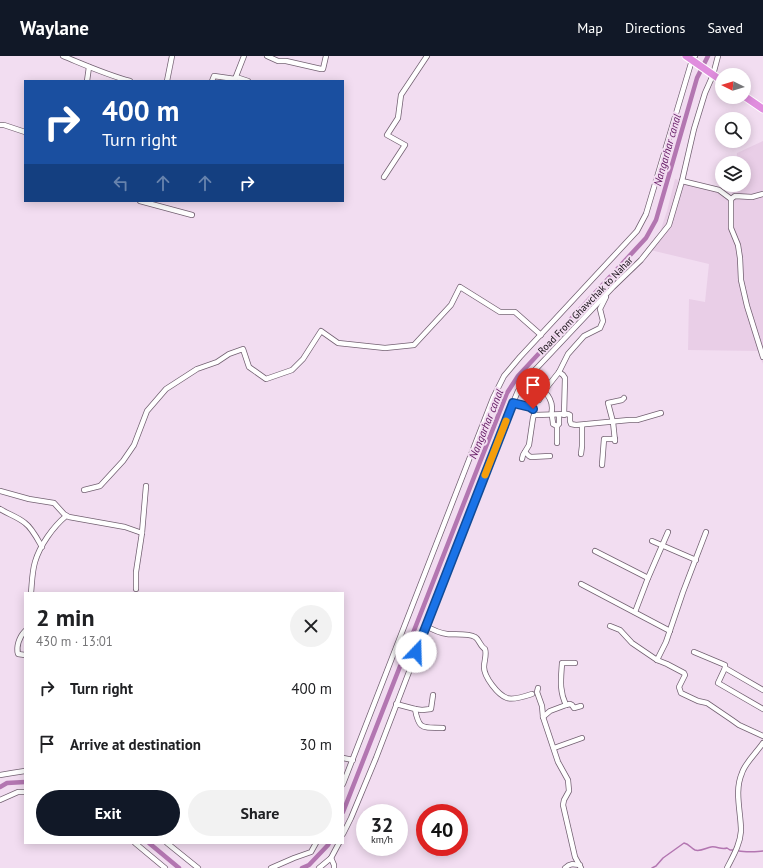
<!DOCTYPE html>
<meta charset="utf-8">
<style>
:root{--surface:#fff;--page:#f2f2f2;--text:#202124;--muted:#757577;--accent:#111827}
body{margin:0;font-family:"PT Sans",sans-serif;background:var(--page);color:var(--text);height:100vh;display:flex;flex-direction:column;font-size:15px;white-space:nowrap}
*{box-sizing:border-box;margin:0}
p{font-size:13px;color:var(--muted)}
.icon{flex:none;width:22px;height:22px;fill:none;stroke:currentColor;stroke-width:2;stroke-linecap:round;stroke-linejoin:round}
.map{position:relative;flex:1;overflow:hidden}
.panel{position:absolute;left:24px;top:536px;width:320px;height:252px;display:flex;flex-direction:column;background:var(--surface);border-radius:0px;box-shadow:0 2px 10px #0003}
.panel>*{flex:none}
.guide{position:absolute;left:24px;top:24px;width:320px;height:122px;border-radius:0px;box-shadow:0 2px 10px #0003;background:#1a4fa0;color:#fff;overflow:hidden}
.needle{width:26px;rotate:275deg}
.controls{position:absolute;left:715px;top:12px;display:grid;gap:8px}
.controls a{display:grid;place-items:center;width:36px;height:36px;border-radius:50%;background:var(--surface);box-shadow:0 2px 10px #0003;font-size:20px}
.speed{position:absolute;left:356px;top:748px;display:flex;gap:8px;font-size:20px;font-weight:700;text-align:center}
.speed>*{display:grid;place-content:center;width:52px;height:52px;border-radius:50%;background:var(--surface);box-shadow:0 2px 10px #0003;line-height:1}
.speed small{font-size:10px;font-weight:400}
.speed .limit{border:6px solid #d22;background:#fff;color:#111}
.pin{position:absolute;display:grid;place-items:center;width:34px;height:34px;color:#fff;margin:-41px -17px;border-radius:50% 50% 50% 0;rotate:-45deg;box-shadow:0 0 4px #0007}
.pin .icon{rotate:45deg}
.me{position:absolute;width:44px;margin:-22px;rotate:21deg;stroke-linejoin:round;filter:drop-shadow(0 0 3px #0008)}
.turn{display:flex;align-items:center;gap:14px;height:84px;padding:0 12px;font-size:18px}
.turn .icon{width:52px;height:52px;stroke-width:2.5}
.turn b{display:block;font-size:28px;line-height:34px}
.lanes{display:flex;align-items:center;height:38px;padding:0 12px;background:#0003;justify-content:center;gap:20px;direction:ltr}
.lanes .off{opacity:.35}
.round{display:grid;place-items:center;flex:none;width:42px;height:42px;border-radius:21px;background:var(--page)}
.head{display:flex;align-items:center;justify-content:space-between;height:68px;padding:0 12px}
h1{font-size:24px;font-weight:700;line-height:30px}
.cta{display:flex;gap:8px;margin-top:auto;padding:8px 12px}
.cta a{flex:1;height:46px;border-radius:24px;background:var(--accent);color:#fff;font-size:16px;font-weight:700;line-height:46px;text-align:center}
.cta a+a{background:var(--page);color:var(--text)}
ul{padding:0;list-style:none}
li{display:flex;align-items:center;gap:12px;height:56px;padding:0 12px}
li div{flex:1}
li b{display:block;font-size:15px}
li em{font-style:normal}
header{display:flex;align-items:center;gap:24px;box-sizing:border-box;height:56px;padding:0 20px;background:var(--accent);color:#fff}
header strong{font-size:19px}
nav{display:flex;gap:22px;margin-inline-start:auto;font-size:14px}
.map>svg:first-child{display:block}
</style>
<header>
<strong>Waylane</strong>
<nav><a>Map</a><a>Directions</a><a>Saved</a></nav>
</header>
<div class="map">
<svg width="763" height="812" viewBox="0 0 763 812">
<rect width="100%" height="100%" fill="#f2ddf1"/>
<path fill="#e9cee7" d="M763 85V308L758 295 688 294 689 243 705 246 709 208 646 193 660 176 667 155 675 123 732 139 733 129H744V107H736L737 97Z"/>
<g fill="none" stroke-linecap="round" stroke-linejoin="round">
<g stroke="#b376b1" stroke-width="1.5">
<path d="M739 795C743 796 758 796 763 795"/>
<path d="M652 812 656 810 663 802 684 787C689 788 691 792 695 794 700 796 706 792 711 791 717 790 721 794 727 792L730 794H734"/>
</g>
<g stroke="#b376b1" stroke-width="4.5">
<path d="M0 731 7 727 25 726"/>
<path d="M343 756 507 337 518 320 646 182 656 164 697 22 708 0"/>
<path d="M149 787 179 812"/>
<path d="M302 812 309 809 328 789 329 787"/>
</g>
<g stroke="#736172" stroke-width="6">
<g id="minor">
<path d="M63 0C85 9 107 19 130 25"/>
<path d="M267 0 278 5H286L321 13H323L326 0"/>
<path d="M236 21 248 25"/>
<path d="M87 25 89 11"/>
<path d="M167 25 172 0"/>
<path d="M212 25 214 20 235 23 244 0"/>
<path d="M0 69H4L25 76"/>
<path d="M384 121 405 89 387 79 398 62 401 39 427 0"/>
<path d="M682 125 719 134 731 143V172L738 189 740 202 741 224 747 250 763 301"/>
<path d="M731 143 735 140 752 141 763 138"/>
<path d="M140 145 192 159"/>
<path d="M559 316 563 319 565 322 564 359"/>
<path d="M544 335C549 340 552 345 552 352 552 354 551 357 552 359 552 362 553 365 553 368L557 370V387"/>
<path d="M539 344 544 335 559 316 568 298 584 280 600 272 603 265 600 253 606 241"/>
<path d="M513 347 530 351 533 353 535 359 568 358 570 359V365L571 368 576 369 629 364H637L661 357"/>
<path d="M557 370 559 368V359"/>
<path d="M615 385 613 366 608 347 622 344 624 342"/>
<path d="M525 396 529 400 531 401 550 400"/>
<path d="M581 398 582 390V369"/>
<path d="M522 403 523 399 529 389 533 362 534 359H535"/>
<path d="M602 409 604 383H615"/>
<path d="M84 434 100 430 123 405 134 389 147 355 166 333 197 313 217 306 229 298 243 293 249 311 266 323 292 314 303 303 321 275 338 287 385 292 414 289 451 249 460 231 500 256H515L541 279"/>
<path d="M0 435 29 443 54 447 64 458 69 461 125 471 142 477"/>
<path d="M0 453C8 458 18 461 25 467 32 472 38 484 42 491"/>
<path d="M652 485 696 504"/>
<path d="M595 495 648 522"/>
<path d="M581 528 670 575"/>
<path d="M136 533V516L142 477 146 430"/>
<path d="M31 537C32 527 32 516 35 506 40 489 53 471 66 460"/>
<path d="M635 556 648 522 668 476"/>
<path d="M426 570C433 574 439 577 447 578 454 579 468 577 475 581 479 583 480 590 485 593 487 599 484 605 484 611 484 621 498 639 507 642 512 644 526 640 532 638"/>
<path d="M610 570 620 574 632 587 657 604 667 608 684 617 685 619 679 631 681 637 698 645 707 647 732 664 739 669 763 680"/>
<path d="M25 575C19 581 16 591 18 598L25 599"/>
<path d="M694 596 725 609V612L718 627 763 653"/>
<path d="M657 604 666 586 683 536 706 476"/>
<path d="M725 612 763 634"/>
<path d="M538 632 537 636 542 650 543 661 558 706 568 724 569 735 564 744 563 749 575 801 581 812"/>
<path d="M396 648 415 653C419 675 423 671 443 672"/>
<path d="M566 649C559 634 561 623 562 607H575"/>
<path d="M415 653 422 654 431 653 433 639"/>
<path d="M543 661 550 655 566 649 570 648 572 649 574 652 581 650"/>
<path d="M554 692 582 682"/>
<path d="M343 702 353 704"/>
<path d="M0 719 12 717 25 715"/>
<path d="M343 728 493 342 504 320 520 301 637 175 646 158 692 4 695 0"/>
<path d="M0 744 18 736H25"/>
<path d="M343 778 351 762 376 702 504 368 518 335 534 315 613 231 641 204 669 169 682 125 694 73 705 37 713 19 718 0"/>
<path d="M135 787 165 812"/>
<path d="M167 787 198 812"/>
<path d="M331 802 334 809V812"/>
<path d="M271 812 294 802 311 796 316 787"/>
<path d="M319 812 331 802 339 787"/>
<path d="M565 812C570 807 574 808 580 809"/>
<path d="M727 812C733 800 740 789 741 775 741 756 734 735 742 717 745 707 757 696 763 687"/>
</g>
</g>
<g stroke="#fff" stroke-width="9">
<g id="highway">
<path d="M686 0 722 25"/>
<path d="M744 40 763 53"/>
</g>
</g>
<use href="#minor" stroke="#fff" stroke-width="4.5"/>
<use href="#highway" stroke="#e08dde" stroke-width="7"/>
</g>
<g fill="none" stroke-linecap="round" stroke-linejoin="round">
<g stroke="#114b97" stroke-width="10">
<path id="route" d="M416 596 513 347 530 351 533 353"/>
</g>
<use href="#route" stroke="#1a73e8" stroke-width="7"/>
<path stroke="#f59e0b" stroke-width="7" d="M485 419 506 365"/>
</g>
<g text-anchor="middle" stroke-width="4" stroke-linejoin="round" paint-order="stroke">
<g font-size="10" fill="#160f16" stroke="#f2ddf1">
<text transform="translate(585 249) rotate(-46)" y="4">Road From Ghawchak to Nahar</text>
</g>
<g font-size="11" font-style="italic" fill="#601560" stroke="#f2ddf1">
<text transform="translate(667 94) rotate(-74)" y="4">Nangarhar canal</text>
<text transform="translate(486 368) rotate(-68)" y="4">Nangarhar canal</text>
</g>
</g>
</svg>
<div class="controls">
<a><svg class="needle" viewBox="-14 -14 28 28"><path d="M0-13l5 13h-10z" fill="#e53935"/><path d="M0 13l5-13h-10z" fill="#757577"/></svg></a>
<a><svg class="icon" aria-label="search" viewBox="0 0 24 24"><circle cx="10" cy="10" r="6"/><path d="M15 15l6 6"/></svg></a>
<a><svg class="icon" aria-label="layers" viewBox="0 0 24 24"><path d="M12 4l9 5-9 5-9-5zM3 14l9 5 9-5"/></svg></a>
</div>
<div class="speed"><div>32<small>km/h</small></div><div class="limit">40</div></div>
<div class="pin" style="left:533px;top:353px;background:#d93025"><svg class="icon" aria-label="arrive" viewBox="0 0 24 24"><path d="M6 21V4h12l-3 4 3 4H6"/></svg></div>
<svg class="me" style="left:416px;top:596px" viewBox="-20 -20 40 40"><circle r="19" fill="#fff"/><path d="M0-13L10 11 0 6-10 11z" fill="#1a73e8"/></svg>
<div class="guide">
<div class="turn"><svg class="icon" aria-label="right" viewBox="0 0 24 24"><path d="M7 20v-9h11M14 6l5 5-5 5"/></svg><div><b>400 m</b>Turn right</div></div>
<div class="lanes"><svg class="icon off" aria-label="left" viewBox="0 0 24 24"><path d="M17 20v-9H6M10 6l-5 5 5 5"/></svg><svg class="icon off" aria-label="ahead" viewBox="0 0 24 24"><path d="M12 20V5M6 11l6-6 6 6"/></svg><svg class="icon off" aria-label="ahead" viewBox="0 0 24 24"><path d="M12 20V5M6 11l6-6 6 6"/></svg><svg class="icon" aria-label="right" viewBox="0 0 24 24"><path d="M7 20v-9h11M14 6l5 5-5 5"/></svg></div>
</div>
<section class="panel">
<div class="head"><div><h1>2 min</h1><p>430 m · 13:01</p></div><a class="round"><svg class="icon" aria-label="close" viewBox="0 0 24 24"><path d="M6 6l12 12M18 6L6 18"/></svg></a></div>
<ul>
<li><svg class="icon" aria-label="right" viewBox="0 0 24 24"><path d="M7 20v-9h11M14 6l5 5-5 5"/></svg><div><b>Turn right</b></div><em>400 m</em></li>
<li><svg class="icon" aria-label="arrive" viewBox="0 0 24 24"><path d="M6 21V4h12l-3 4 3 4H6"/></svg><div><b>Arrive at destination</b></div><em>30 m</em></li>
</ul>
<div class="cta"><a>Exit</a><a>Share</a></div>
</section>
</div>
